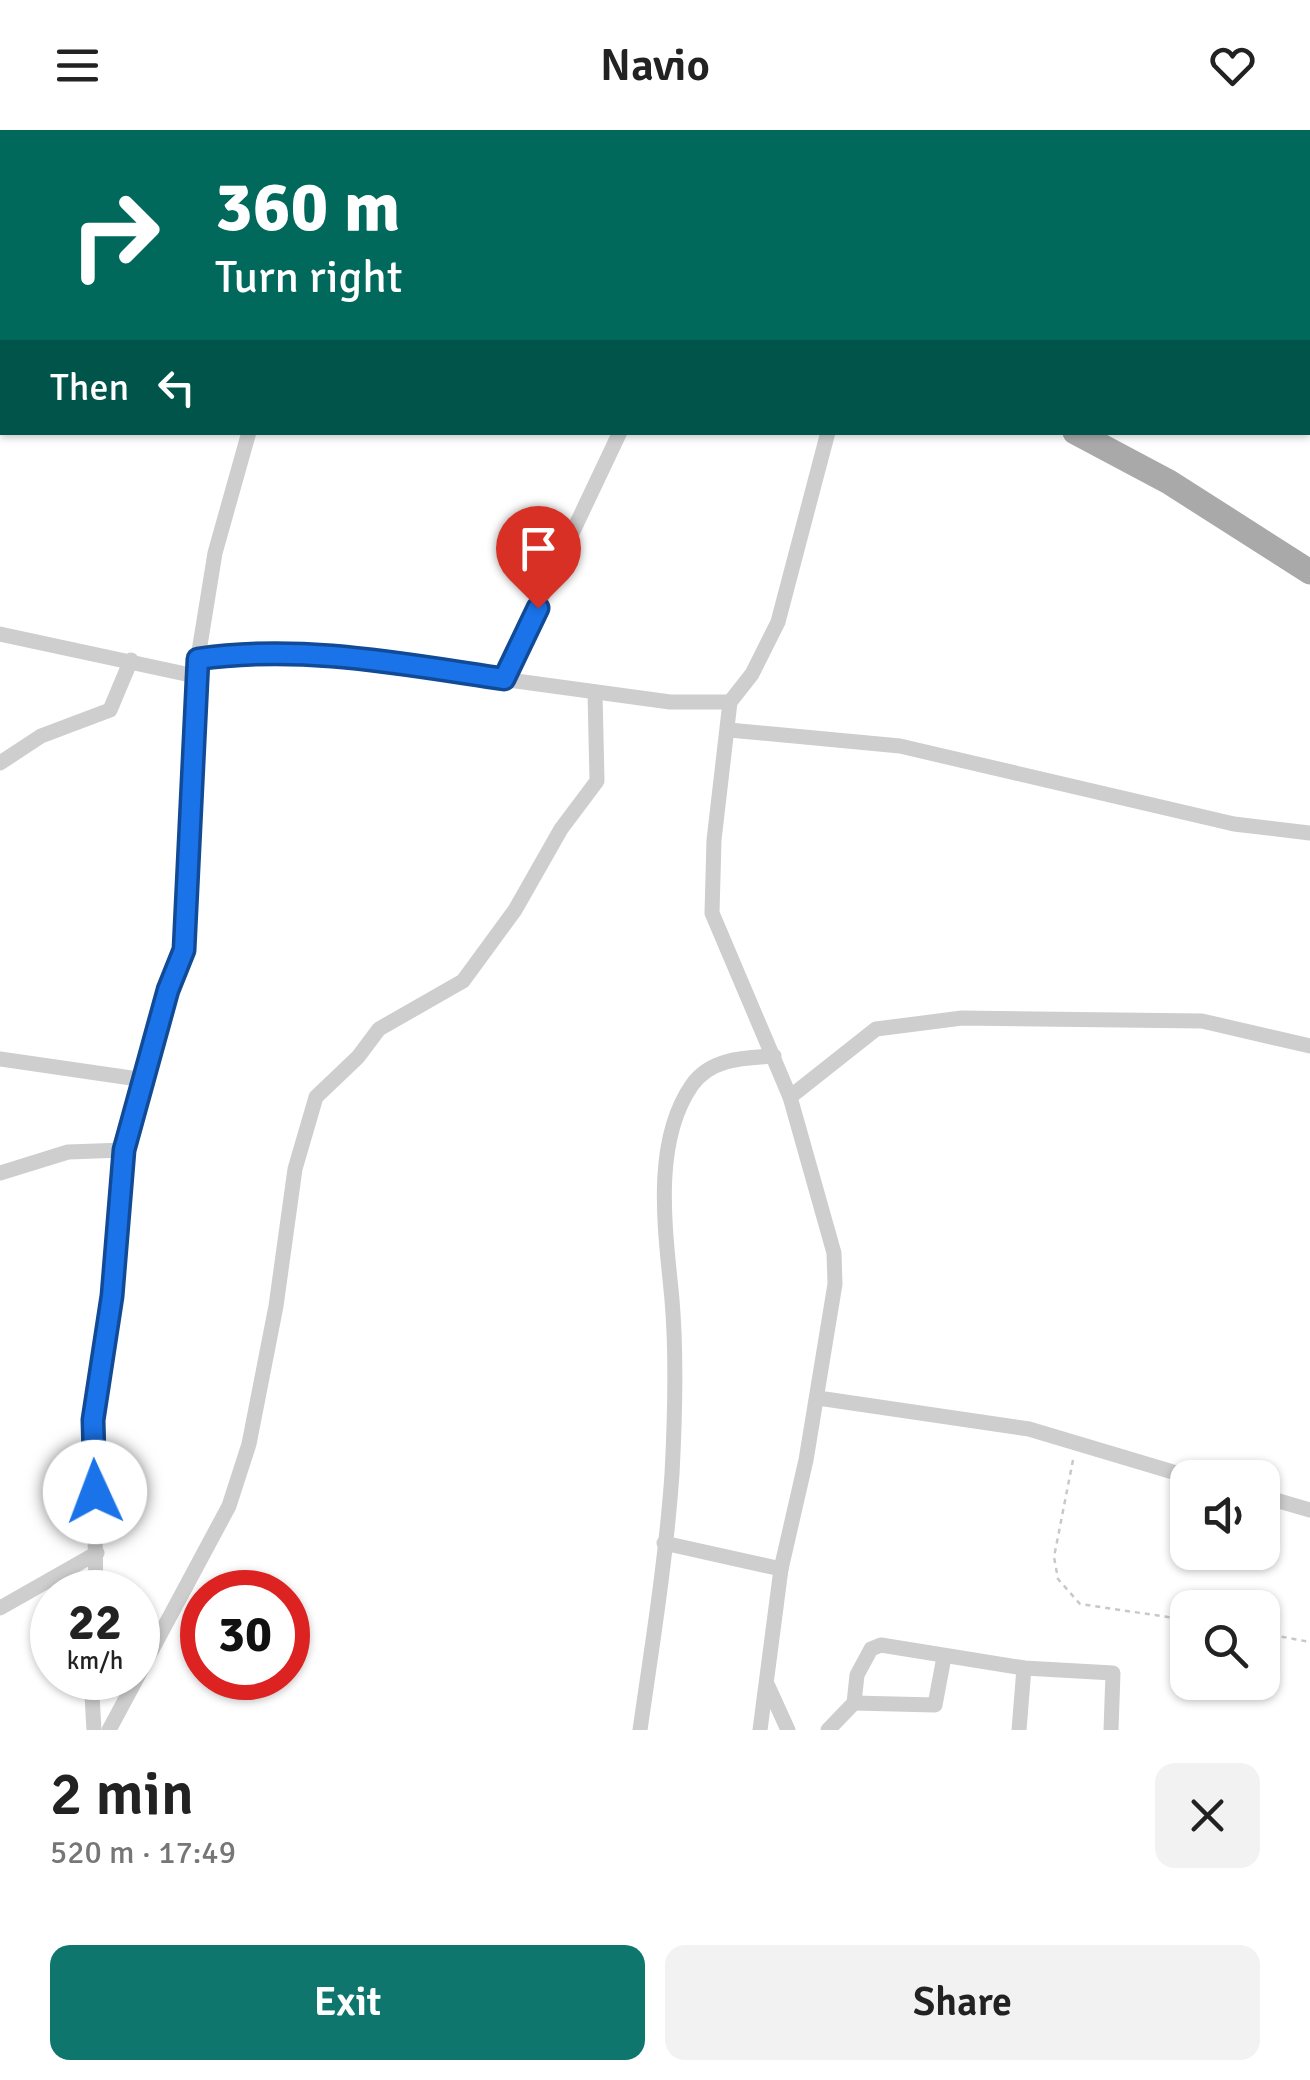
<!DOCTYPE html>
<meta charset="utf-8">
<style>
:root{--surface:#fff;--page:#f2f2f2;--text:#222;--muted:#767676;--accent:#0f766e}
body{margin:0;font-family:Signika,sans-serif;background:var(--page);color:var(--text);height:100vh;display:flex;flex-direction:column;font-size:38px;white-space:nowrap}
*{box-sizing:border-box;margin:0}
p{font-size:32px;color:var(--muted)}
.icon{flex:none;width:55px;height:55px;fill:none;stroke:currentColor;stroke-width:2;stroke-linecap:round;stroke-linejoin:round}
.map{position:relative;height:1600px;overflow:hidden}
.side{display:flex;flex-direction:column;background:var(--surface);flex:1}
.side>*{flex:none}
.banner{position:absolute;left:0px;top:0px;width:1310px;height:305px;box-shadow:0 2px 8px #0004;background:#00695c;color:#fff;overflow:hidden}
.controls{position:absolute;left:1170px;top:1330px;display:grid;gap:20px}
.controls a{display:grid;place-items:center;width:110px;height:110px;border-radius:20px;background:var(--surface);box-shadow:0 2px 8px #0004;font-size:50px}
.speed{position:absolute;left:30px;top:1440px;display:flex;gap:20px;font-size:50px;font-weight:700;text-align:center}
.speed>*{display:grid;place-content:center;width:130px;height:130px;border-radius:50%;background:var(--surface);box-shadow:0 2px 8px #0004;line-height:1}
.speed small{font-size:25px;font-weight:400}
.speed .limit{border:15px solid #d22;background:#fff;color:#111}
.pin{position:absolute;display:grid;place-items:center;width:85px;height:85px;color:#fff;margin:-102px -42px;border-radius:50% 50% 50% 0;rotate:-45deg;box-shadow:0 0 10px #0007}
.pin .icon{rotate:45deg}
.me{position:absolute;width:110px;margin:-55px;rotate:358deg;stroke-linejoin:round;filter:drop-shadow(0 0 8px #0008)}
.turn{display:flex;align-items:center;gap:35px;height:210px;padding:0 50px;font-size:45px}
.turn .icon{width:130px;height:130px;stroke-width:2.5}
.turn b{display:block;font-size:70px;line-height:85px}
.then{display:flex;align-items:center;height:95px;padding:0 50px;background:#0003;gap:20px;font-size:38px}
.round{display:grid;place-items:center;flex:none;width:105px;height:105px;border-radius:20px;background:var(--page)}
.summary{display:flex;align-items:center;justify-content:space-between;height:170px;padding:0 50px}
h1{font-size:60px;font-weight:600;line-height:75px}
.primary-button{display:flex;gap:20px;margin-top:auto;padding:20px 50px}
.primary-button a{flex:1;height:115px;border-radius:20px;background:var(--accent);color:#fff;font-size:40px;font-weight:600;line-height:115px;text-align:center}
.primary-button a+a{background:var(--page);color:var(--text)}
header{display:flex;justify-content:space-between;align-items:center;height:130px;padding:0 50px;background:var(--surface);font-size:45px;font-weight:600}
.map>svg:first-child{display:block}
</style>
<header><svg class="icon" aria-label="menu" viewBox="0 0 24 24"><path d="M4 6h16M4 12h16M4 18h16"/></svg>Navio<svg class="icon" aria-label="heart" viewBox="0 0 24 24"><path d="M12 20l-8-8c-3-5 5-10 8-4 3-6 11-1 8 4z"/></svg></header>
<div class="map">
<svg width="1310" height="1600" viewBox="0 0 1310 1600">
<rect width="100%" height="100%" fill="#fff"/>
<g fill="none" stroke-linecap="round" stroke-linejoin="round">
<g stroke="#c8c8c8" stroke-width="2.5" stroke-dasharray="5 5" stroke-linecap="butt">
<path d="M1073 1330 1054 1427 1058 1449 1080 1474 1188 1490"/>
<path d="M1262 1503 1310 1512"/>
</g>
<g stroke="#cecece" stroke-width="15">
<path d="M843 0V2"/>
<path d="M305 2 306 0"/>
<path d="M1140 2V0"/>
<path d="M0 76H2"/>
<path d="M0 504 195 546"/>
<path d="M198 529 252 521 311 523 670 572H730"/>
<path d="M503 549 620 302"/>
<path d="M729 600 900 616 1234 694 1310 703"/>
<path d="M0 633 41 606 110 580 131 530"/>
<path d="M0 929 145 950"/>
<path d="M790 967 876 899 962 888 1202 891 1310 916"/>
<path d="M0 1043 68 1022 124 1020"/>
<path d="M818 1268 1029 1299 1193 1348"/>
<path d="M1262 1366 1310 1380"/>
<path d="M664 1413 781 1439"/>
<path d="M96 1462 93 1290 112 1166 117 1073 124 1020 168 860 184 820 195 546 215 423 249 302"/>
<path d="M0 1478 97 1423"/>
<path d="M91 1548 94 1600"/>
<path d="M768 1556 788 1600"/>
<path d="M854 1573 935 1575 944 1527"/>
<path d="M109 1600 229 1376 249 1314 276 1176 295 1039 316 967 358 927 379 899 463 851 515 780 561 699 597 651 595 562"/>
<path d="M640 1600C652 1516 666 1430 672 1344 675 1287 677 1227 672 1170 666 1104 651 1014 692 955 711 928 744 928 774 926"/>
<path d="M760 1600 781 1439 806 1330 835 1154 834 1123 790 967 712 783 714 710 730 572 752 544 778 492 828 302"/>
<path d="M828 1600 854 1573 857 1545 871 1519 881 1515 1024 1538 1113 1543 1111 1600"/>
<path d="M1019 1600 1024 1538"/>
</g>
<g stroke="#a9a9a9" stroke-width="25">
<path d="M523 0 528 2"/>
<path d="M1075 302 1169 352 1310 442"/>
</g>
</g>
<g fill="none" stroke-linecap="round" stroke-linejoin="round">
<g stroke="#114b97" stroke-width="25">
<path id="route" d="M95 1362 93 1290 112 1166 124 1020 168 860 184 820 198 529C301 514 402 534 504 549L538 478"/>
</g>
<use href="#route" stroke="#1a73e8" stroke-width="18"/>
</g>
</svg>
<div class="controls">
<a><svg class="icon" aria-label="sound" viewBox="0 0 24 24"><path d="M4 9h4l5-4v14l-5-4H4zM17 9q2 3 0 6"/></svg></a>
<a><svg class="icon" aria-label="search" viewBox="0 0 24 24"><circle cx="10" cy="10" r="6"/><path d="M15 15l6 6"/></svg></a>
</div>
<div class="speed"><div>22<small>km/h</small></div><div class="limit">30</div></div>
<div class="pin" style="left:538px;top:478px;background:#d93025"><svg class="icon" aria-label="arrive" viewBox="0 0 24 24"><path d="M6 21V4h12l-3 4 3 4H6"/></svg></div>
<svg class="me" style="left:95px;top:1362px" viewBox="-20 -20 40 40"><circle r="19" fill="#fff"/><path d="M0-13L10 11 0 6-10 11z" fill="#1a73e8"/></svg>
<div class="banner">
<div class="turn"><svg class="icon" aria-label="right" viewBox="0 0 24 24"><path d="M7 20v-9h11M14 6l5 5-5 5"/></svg><div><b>360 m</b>Turn right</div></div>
<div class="then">Then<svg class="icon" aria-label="left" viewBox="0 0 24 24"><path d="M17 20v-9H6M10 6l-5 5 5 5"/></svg></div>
</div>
</div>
<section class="side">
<div class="summary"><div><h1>2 min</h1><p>520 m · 17:49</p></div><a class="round"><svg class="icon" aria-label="close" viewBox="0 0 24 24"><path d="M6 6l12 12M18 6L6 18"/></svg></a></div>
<div class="primary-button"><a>Exit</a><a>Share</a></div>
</section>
